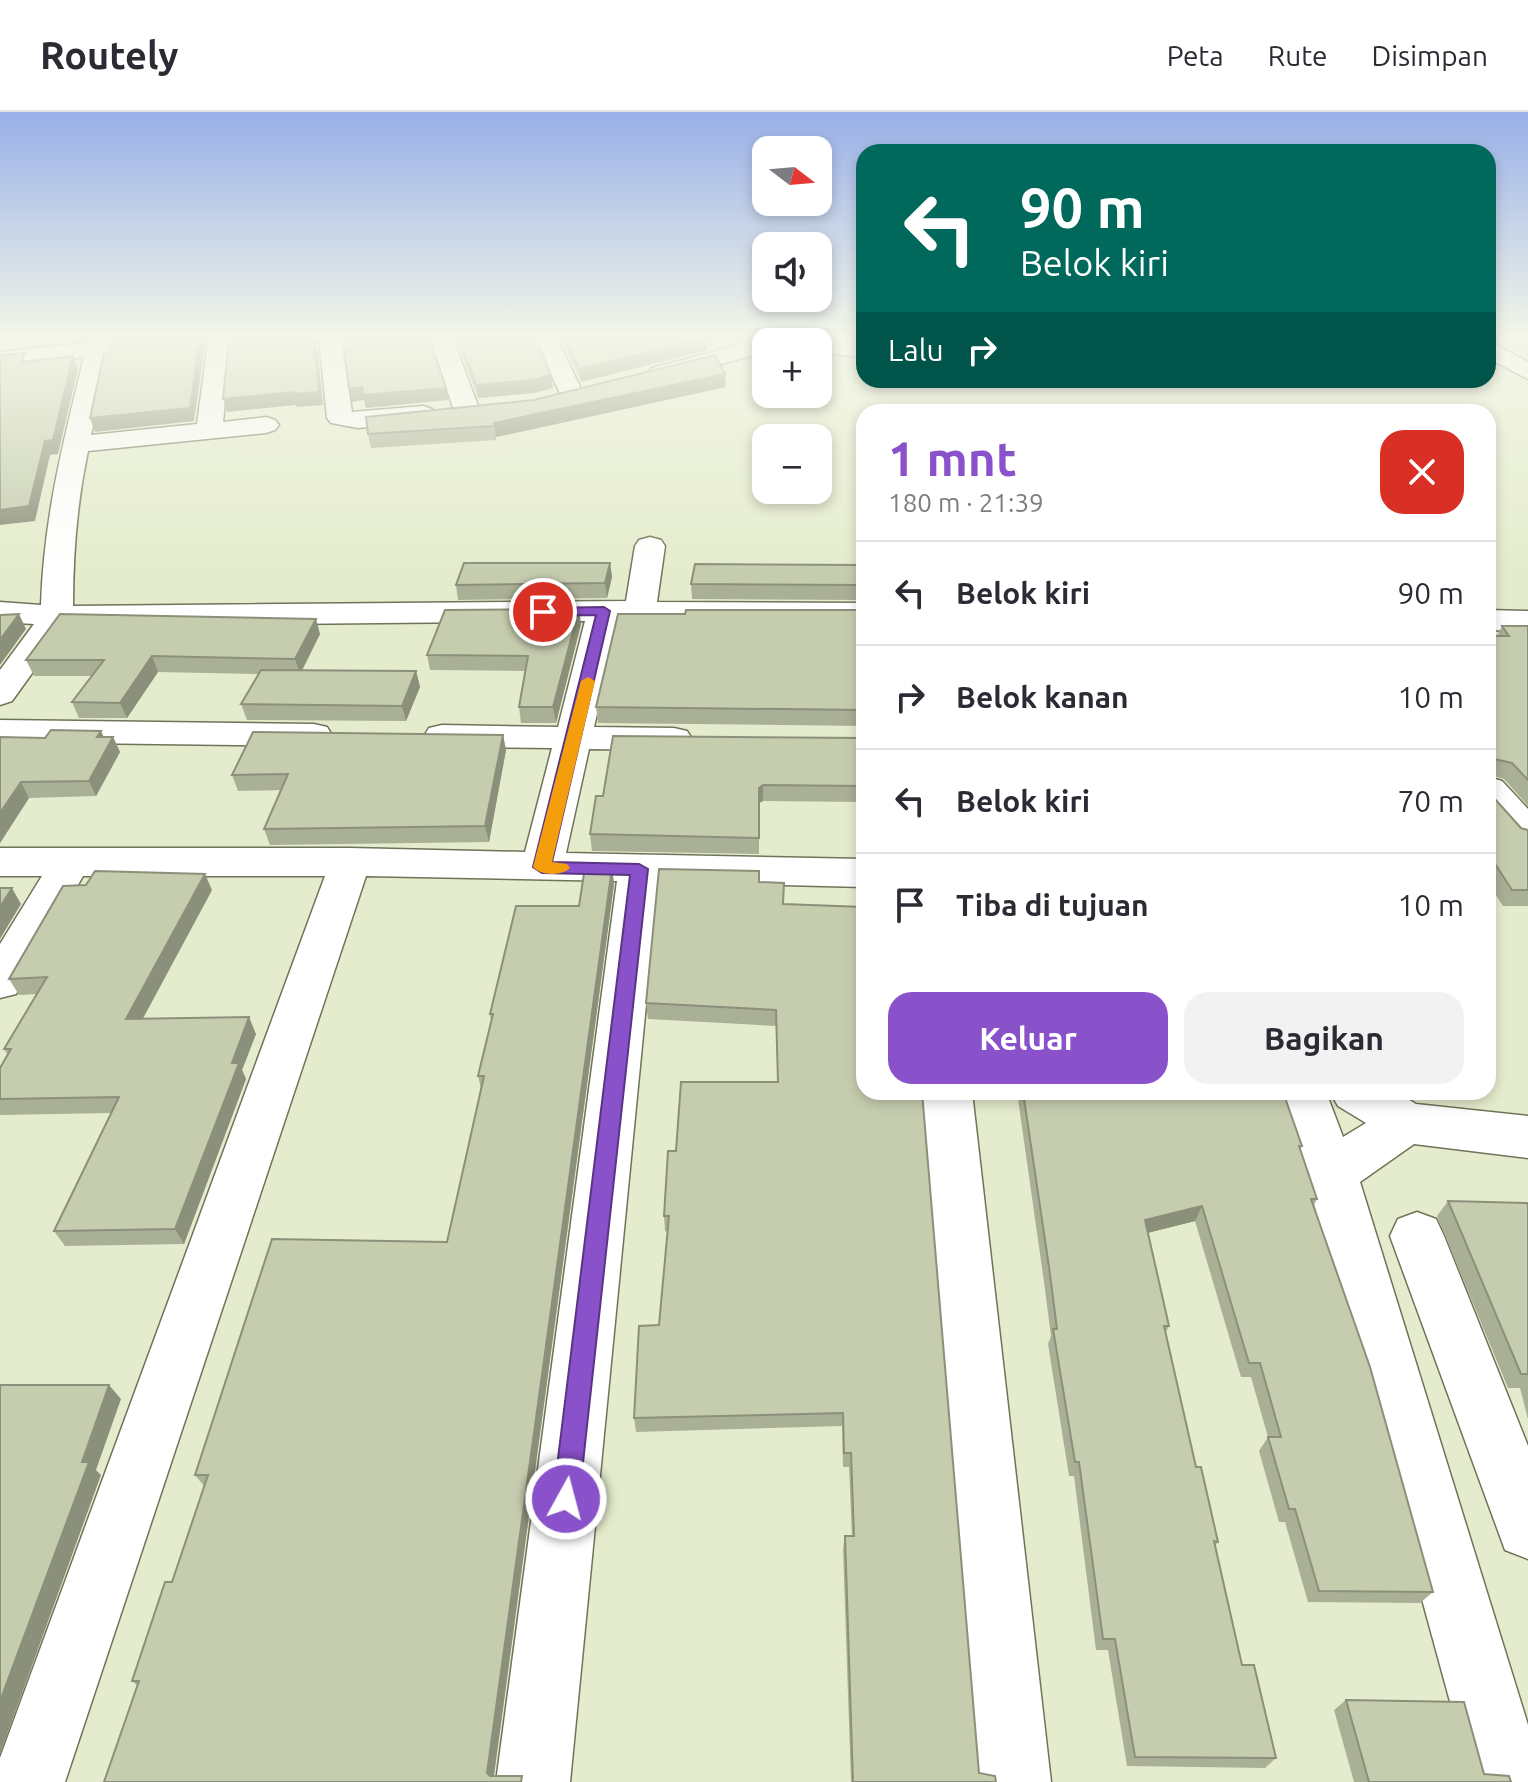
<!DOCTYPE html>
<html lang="id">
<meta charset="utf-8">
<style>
:root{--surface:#fff;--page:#f2f2f3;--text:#2b2b33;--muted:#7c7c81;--line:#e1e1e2;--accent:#8a52ca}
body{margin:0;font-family:Ubuntu,sans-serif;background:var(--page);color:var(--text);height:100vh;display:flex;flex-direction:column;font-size:30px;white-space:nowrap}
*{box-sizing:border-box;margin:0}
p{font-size:26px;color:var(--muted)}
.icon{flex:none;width:44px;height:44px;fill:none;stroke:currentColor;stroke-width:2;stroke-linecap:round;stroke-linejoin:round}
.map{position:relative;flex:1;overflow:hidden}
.panel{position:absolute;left:856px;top:292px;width:640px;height:696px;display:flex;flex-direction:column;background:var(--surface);border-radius:24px;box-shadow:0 4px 12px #0003}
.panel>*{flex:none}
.top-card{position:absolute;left:856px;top:32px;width:640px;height:244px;border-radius:24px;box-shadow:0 4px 12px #0003;background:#00695c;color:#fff;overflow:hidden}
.needle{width:52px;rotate:106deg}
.fabs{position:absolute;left:752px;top:24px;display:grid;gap:16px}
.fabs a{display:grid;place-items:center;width:80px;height:80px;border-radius:16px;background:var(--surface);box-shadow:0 4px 12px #0003;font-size:40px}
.pin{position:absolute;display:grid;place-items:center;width:68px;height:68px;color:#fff;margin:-34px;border:4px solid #fff;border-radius:50%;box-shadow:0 2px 8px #0007}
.me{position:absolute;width:88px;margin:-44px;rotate:7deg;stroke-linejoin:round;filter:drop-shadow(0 0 6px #0008)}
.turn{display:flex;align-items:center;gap:28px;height:168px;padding:0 32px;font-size:36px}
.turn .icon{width:104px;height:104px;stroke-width:2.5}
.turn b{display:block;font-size:56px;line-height:68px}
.then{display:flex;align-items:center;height:76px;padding:0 32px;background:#0003;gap:16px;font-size:30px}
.round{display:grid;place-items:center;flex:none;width:84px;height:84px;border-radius:24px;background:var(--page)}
.headline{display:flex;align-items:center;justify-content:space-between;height:136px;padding:0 32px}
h1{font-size:48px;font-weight:700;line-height:60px;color:var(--accent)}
.primary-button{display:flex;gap:16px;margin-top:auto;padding:16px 32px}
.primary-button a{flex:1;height:92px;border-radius:24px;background:var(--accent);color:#fff;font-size:32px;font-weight:700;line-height:92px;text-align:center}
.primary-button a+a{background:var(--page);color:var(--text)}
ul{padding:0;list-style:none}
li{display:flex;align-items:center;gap:24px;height:104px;padding:0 32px;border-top:2px solid var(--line)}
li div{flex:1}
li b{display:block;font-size:30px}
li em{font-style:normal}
header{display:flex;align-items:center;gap:48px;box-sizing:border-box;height:112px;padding:0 40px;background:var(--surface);border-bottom:2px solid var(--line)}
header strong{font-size:38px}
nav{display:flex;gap:44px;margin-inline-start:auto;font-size:28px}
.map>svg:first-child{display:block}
</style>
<header>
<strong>Routely</strong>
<nav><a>Peta</a><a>Rute</a><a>Disimpan</a></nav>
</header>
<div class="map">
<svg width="1528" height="1670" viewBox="0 0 1528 1670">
<rect width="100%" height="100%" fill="#e5eccd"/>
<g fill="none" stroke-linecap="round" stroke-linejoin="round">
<g stroke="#6e7459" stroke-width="3">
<g id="minor">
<path d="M89 225H111V228L231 225 223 310 266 305 275 308 279 313 275 318 266 321 88 339C77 391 73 441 73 494L626 489 635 434 639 428 650 425 661 428 665 434 657 490 864 491V511L618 509 594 615 674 616 687 619 692 627 687 635 674 638 589 637 566 741 864 747V775L658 770 570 1670H496L617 769 366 764 65 1670H0V1646L325 764H83L16 882 0 886V832L42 764H0V736H350L525 740 552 636 442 635 429 632 424 624 429 616 442 613 558 615 585 509 66 514 12 589 0 593V558L34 512 0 510V490L41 493C44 404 63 331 84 245L0 254V240L87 231ZM208 231 197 312 91 323 108 242Z"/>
<path d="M319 225H341L352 300 423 294 432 297 436 302 432 307 423 310 358 316 331 311 327 306Z"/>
<path d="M430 225H452L480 299 476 304H458L454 299Z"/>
<path d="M534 225H556L584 283 581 288H563Z"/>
<path d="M820 225 864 232V246L818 239V230H808Z"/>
<path d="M766 226 775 230H766V240L660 268 652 266 648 261 652 256Z"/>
<path d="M1488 229 1528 250V267L1488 246Z"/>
<path d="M1488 498 1528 499V519L1488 518Z"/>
<path d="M0 608 314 612 327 615 332 623 327 631 314 634 0 630Z"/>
<path d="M1488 665 1502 669 1528 697V734L1514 730 1488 701Z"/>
<path d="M922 980H972L1051 1670H977Z"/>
<path d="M1276 980H1326L1343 1025 1366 1011 1338 994 1330 980H1396L1416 992 1528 1004V1046L1414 1032 1360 1070 1528 1613V1670H1472L1306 1063Z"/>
<path d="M1417 1100 1436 1107 1444 1124 1528 1334V1447L1505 1438 1390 1124 1398 1107Z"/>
</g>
</g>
<use href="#minor" fill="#fff" fill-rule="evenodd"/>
</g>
<g fill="#aab096">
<path d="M455 225H535L553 276 534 281 478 286Z"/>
<path d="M560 225 706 226 707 238 581 270Z"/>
<path d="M726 275 496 325V328L371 336 368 322 534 288Z"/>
<path d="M610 451 612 465 607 486 458 488 456 473Z"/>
<path d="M864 453V488L692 487 691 472Z"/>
<path d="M864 498V614L598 611 596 595 685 502Z"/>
<path d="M581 512 556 611H521L519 595 525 559 430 558 427 543Z"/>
<path d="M1502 514H1528V694L1504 667 1494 664 1493 685 1521 716 1528 718V794H1503L1488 771V524H1497Z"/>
<path d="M320 522 302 559H416L420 575 406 609 247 608 241 592 260 562 158 560 127 606H79L72 590 92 564H34L26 548Z"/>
<path d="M503 623 506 638 489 730 270 733 264 717 281 678 238 679 232 663Z"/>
<path d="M0 625H113L120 640 96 684 29 686 0 731Z"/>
<path d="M864 626V690L763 689 759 691V742L592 739 590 722 603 684Z"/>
<path d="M612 756 614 772 494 1664 104 1670 137 1573 132 1569 172 1470 204 1374 195 1363 447 1130 481 976 478 964 491 909 490 902Z"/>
<path d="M759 770 784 792 979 1661 996 1670H851L843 1437 845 1424H852L849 1355H843L842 1314 636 1320 634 1306 659 1213 668 1120 665 1119 664 1104 676 1039 778 970 776 914 648 907 646 891Z"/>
<path d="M212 778 143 906 256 922 242 958 246 967 184 1132 65 1134 54 1119 111 1001 0 1003V956L8 943 4 937 37 882 19 883 9 867Z"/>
<path d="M1017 980H1283L1302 1034 1300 1038 1317 1087 1314 1093 1433 1480 1420 1491 1308 1490 1285 1410H1279L1259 1339 1268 1325 1251 1265H1241L1195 1109 1148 1121 1169 1214 1166 1220 1196 1355 1218 1430 1215 1434 1242 1553 1276 1646 1265 1656 1127 1654 1108 1538H1096L1074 1364H1069L1048 1232 1051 1224 1044 1170Z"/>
<path d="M1448 1089 1528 1094V1307L1520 1276H1508L1437 1104Z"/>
<path d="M1346 1588 1484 1662 1511 1670H1354L1334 1598Z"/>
</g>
<g fill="#8b907a">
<path d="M200 225H202L205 234 194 309 95 320 90 306Z"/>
<path d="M314 225H316L323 293 297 295 296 293 227 300 223 287 293 280Z"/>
<path d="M706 226 707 238 581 270 579 257Z"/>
<path d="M73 244 78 257 58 342 50 343 35 409 0 413V398L45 329Z"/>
<path d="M725 262 726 275 496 325V328L494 311Z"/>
<path d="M551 263 553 276 534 281 478 286 476 273Z"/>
<path d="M362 275 446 276 448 288 366 296 364 288 352 290 349 277Z"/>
<path d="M610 451 612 465 607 486 605 471Z"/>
<path d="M579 497 581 512 556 611 553 595Z"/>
<path d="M19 502 26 517 0 553V528Z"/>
<path d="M316 507 320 522 300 562 295 547Z"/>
<path d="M152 544 158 560 127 606 120 591Z"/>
<path d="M416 559 420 575 406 609 402 594Z"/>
<path d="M101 619 108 634 113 625 120 640 96 684 89 669 97 625Z"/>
<path d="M503 623 506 638 489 730 485 714Z"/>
<path d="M21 670 29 686 0 731V701Z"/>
<path d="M763 673V689L759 691V742V676Z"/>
<path d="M612 756 614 772 493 1670 487 1661Z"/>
<path d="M205 762 212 778 134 923 126 907Z"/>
<path d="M12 776 21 792 0 827V795Z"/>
<path d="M249 905 256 922 242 958 246 967 184 1132 175 1117Z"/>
<path d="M1202 1094 1195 1109 1139 1123 1145 1108Z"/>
<path d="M109 1273 121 1287 96 1358 101 1363 0 1642V1589Z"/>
</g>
<g fill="#c6cdaf" stroke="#8b907a" stroke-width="2">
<path d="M169 225H200L190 296 90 306 104 241H109L111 232Z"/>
<path d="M229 225H314L319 280 293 282V280L223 287Z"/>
<path d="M342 225H429L446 276 363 283 362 275 349 277Z"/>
<path d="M458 225H535L551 263 533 268 476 273Z"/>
<path d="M564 225H706V226L579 257Z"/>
<path d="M25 241 22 250 73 244 53 328 45 329 29 394 0 398V243Z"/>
<path d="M715 243 725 262 494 311V314L368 322 366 305 534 288Z"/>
<path d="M464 451H610L605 471 456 473Z"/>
<path d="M695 452 864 453V473L691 472Z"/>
<path d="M579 497 553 595H519L528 544 427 543 445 498Z"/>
<path d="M686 498H864V598L596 595 618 502H685Z"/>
<path d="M19 502 0 528V503Z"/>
<path d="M60 502 316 507 295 547 152 544 120 591 72 590 104 548H26Z"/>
<path d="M1502 514H1528V668L1512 651 1494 647 1493 685 1521 716 1528 718V778H1512L1488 741V524H1509Z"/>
<path d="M261 558 416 559 402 594 241 592Z"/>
<path d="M51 618 101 619 97 625H113L89 669 21 670 0 701V625L45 626Z"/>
<path d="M253 620 503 623 485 714 264 717 288 662 232 663Z"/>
<path d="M613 624 864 626V674L763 673 759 676V726L590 722 596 684H603Z"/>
<path d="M585 755 612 756 487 1661 490 1664H522L521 1670H104L139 1569H132L165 1470H172L208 1363H195L272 1127 447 1130 484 964H478L493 902H490L516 794H579Z"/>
<path d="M659 757 759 759V770L784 771 783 792 864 795V980H922L979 1661 995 1664 996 1670H853L845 1424H854L851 1341H844L843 1301 634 1306 639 1214 659 1213 669 1104H664L668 1039H676L681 970H778L776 898 646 891Z"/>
<path d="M95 759 205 762 126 907 249 905 232 951H239L175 1117 54 1119 119 985 0 987V956L11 937H4L47 865 9 867 63 774 86 773Z"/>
<path d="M0 776H12L0 795Z"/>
<path d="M1023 980H1283L1302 1034H1299L1317 1087H1311L1370 1255 1433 1480 1319 1479 1295 1397H1289L1268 1325H1281L1260 1251H1249L1202 1094 1145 1108 1169 1214H1164L1196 1355H1201L1218 1430 1214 1429 1242 1553H1254L1276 1646 1135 1645 1115 1527H1103L1079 1350H1075L1053 1217H1057L1049 1155Z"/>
<path d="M1448 1089 1527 1091 1528 1094V1262H1521Z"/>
<path d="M0 1273H109L82 1350H89L0 1589Z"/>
<path d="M1346 1588 1464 1590 1484 1662 1509 1664 1511 1670H1369Z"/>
</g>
<linearGradient id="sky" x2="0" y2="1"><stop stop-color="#99b0e8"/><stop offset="0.49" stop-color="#f3f6e8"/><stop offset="1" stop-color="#f3f6e8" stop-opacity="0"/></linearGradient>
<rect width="1528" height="459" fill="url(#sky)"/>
<path fill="#8a52ca" stroke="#5a3583" stroke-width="2" d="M604 495 610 499 552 750 639 752 648 757 579 1387 575 1396 566 1400 557 1396 553 1387 630 763 542 761 533 755 596 503 543 504 536 500 543 496Z"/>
<path fill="#f59e0b" d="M588 565 595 569 552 750 567 752 570 756C562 764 541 764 533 755L581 569Z"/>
</svg>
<div class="fabs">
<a><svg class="needle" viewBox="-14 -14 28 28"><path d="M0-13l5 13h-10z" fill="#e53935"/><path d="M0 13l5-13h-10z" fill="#7c7c81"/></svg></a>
<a><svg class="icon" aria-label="sound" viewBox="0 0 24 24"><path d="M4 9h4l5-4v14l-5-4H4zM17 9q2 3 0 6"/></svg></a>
<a>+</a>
<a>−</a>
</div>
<div class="pin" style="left:543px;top:500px;background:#d93025"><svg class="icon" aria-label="arrive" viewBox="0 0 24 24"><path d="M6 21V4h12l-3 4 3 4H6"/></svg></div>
<svg class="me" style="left:566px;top:1387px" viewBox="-20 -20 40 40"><circle r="17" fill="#8a52ca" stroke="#fff" stroke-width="3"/><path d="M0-11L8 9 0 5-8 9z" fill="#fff"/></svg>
<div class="top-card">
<div class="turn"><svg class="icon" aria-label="left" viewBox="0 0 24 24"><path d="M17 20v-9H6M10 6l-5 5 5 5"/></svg><div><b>90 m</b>Belok kiri</div></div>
<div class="then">Lalu<svg class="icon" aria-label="right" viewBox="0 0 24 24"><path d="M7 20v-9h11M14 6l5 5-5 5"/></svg></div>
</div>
<section class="panel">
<div class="headline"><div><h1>1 mnt</h1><p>180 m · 21:39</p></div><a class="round" style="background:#d93025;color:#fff"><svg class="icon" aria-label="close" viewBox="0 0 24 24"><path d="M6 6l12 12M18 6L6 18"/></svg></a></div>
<ul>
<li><svg class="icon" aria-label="left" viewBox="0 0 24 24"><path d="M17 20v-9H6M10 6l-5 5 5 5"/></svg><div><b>Belok kiri</b></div><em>90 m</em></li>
<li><svg class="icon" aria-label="right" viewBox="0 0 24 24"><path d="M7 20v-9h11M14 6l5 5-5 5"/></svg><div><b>Belok kanan</b></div><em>10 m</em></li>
<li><svg class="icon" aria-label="left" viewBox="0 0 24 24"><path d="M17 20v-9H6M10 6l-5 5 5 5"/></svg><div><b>Belok kiri</b></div><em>70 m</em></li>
<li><svg class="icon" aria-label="arrive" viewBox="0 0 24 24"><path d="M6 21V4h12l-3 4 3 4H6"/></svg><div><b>Tiba di tujuan</b></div><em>10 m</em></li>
</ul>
<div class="primary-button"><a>Keluar</a><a>Bagikan</a></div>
</section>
</div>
